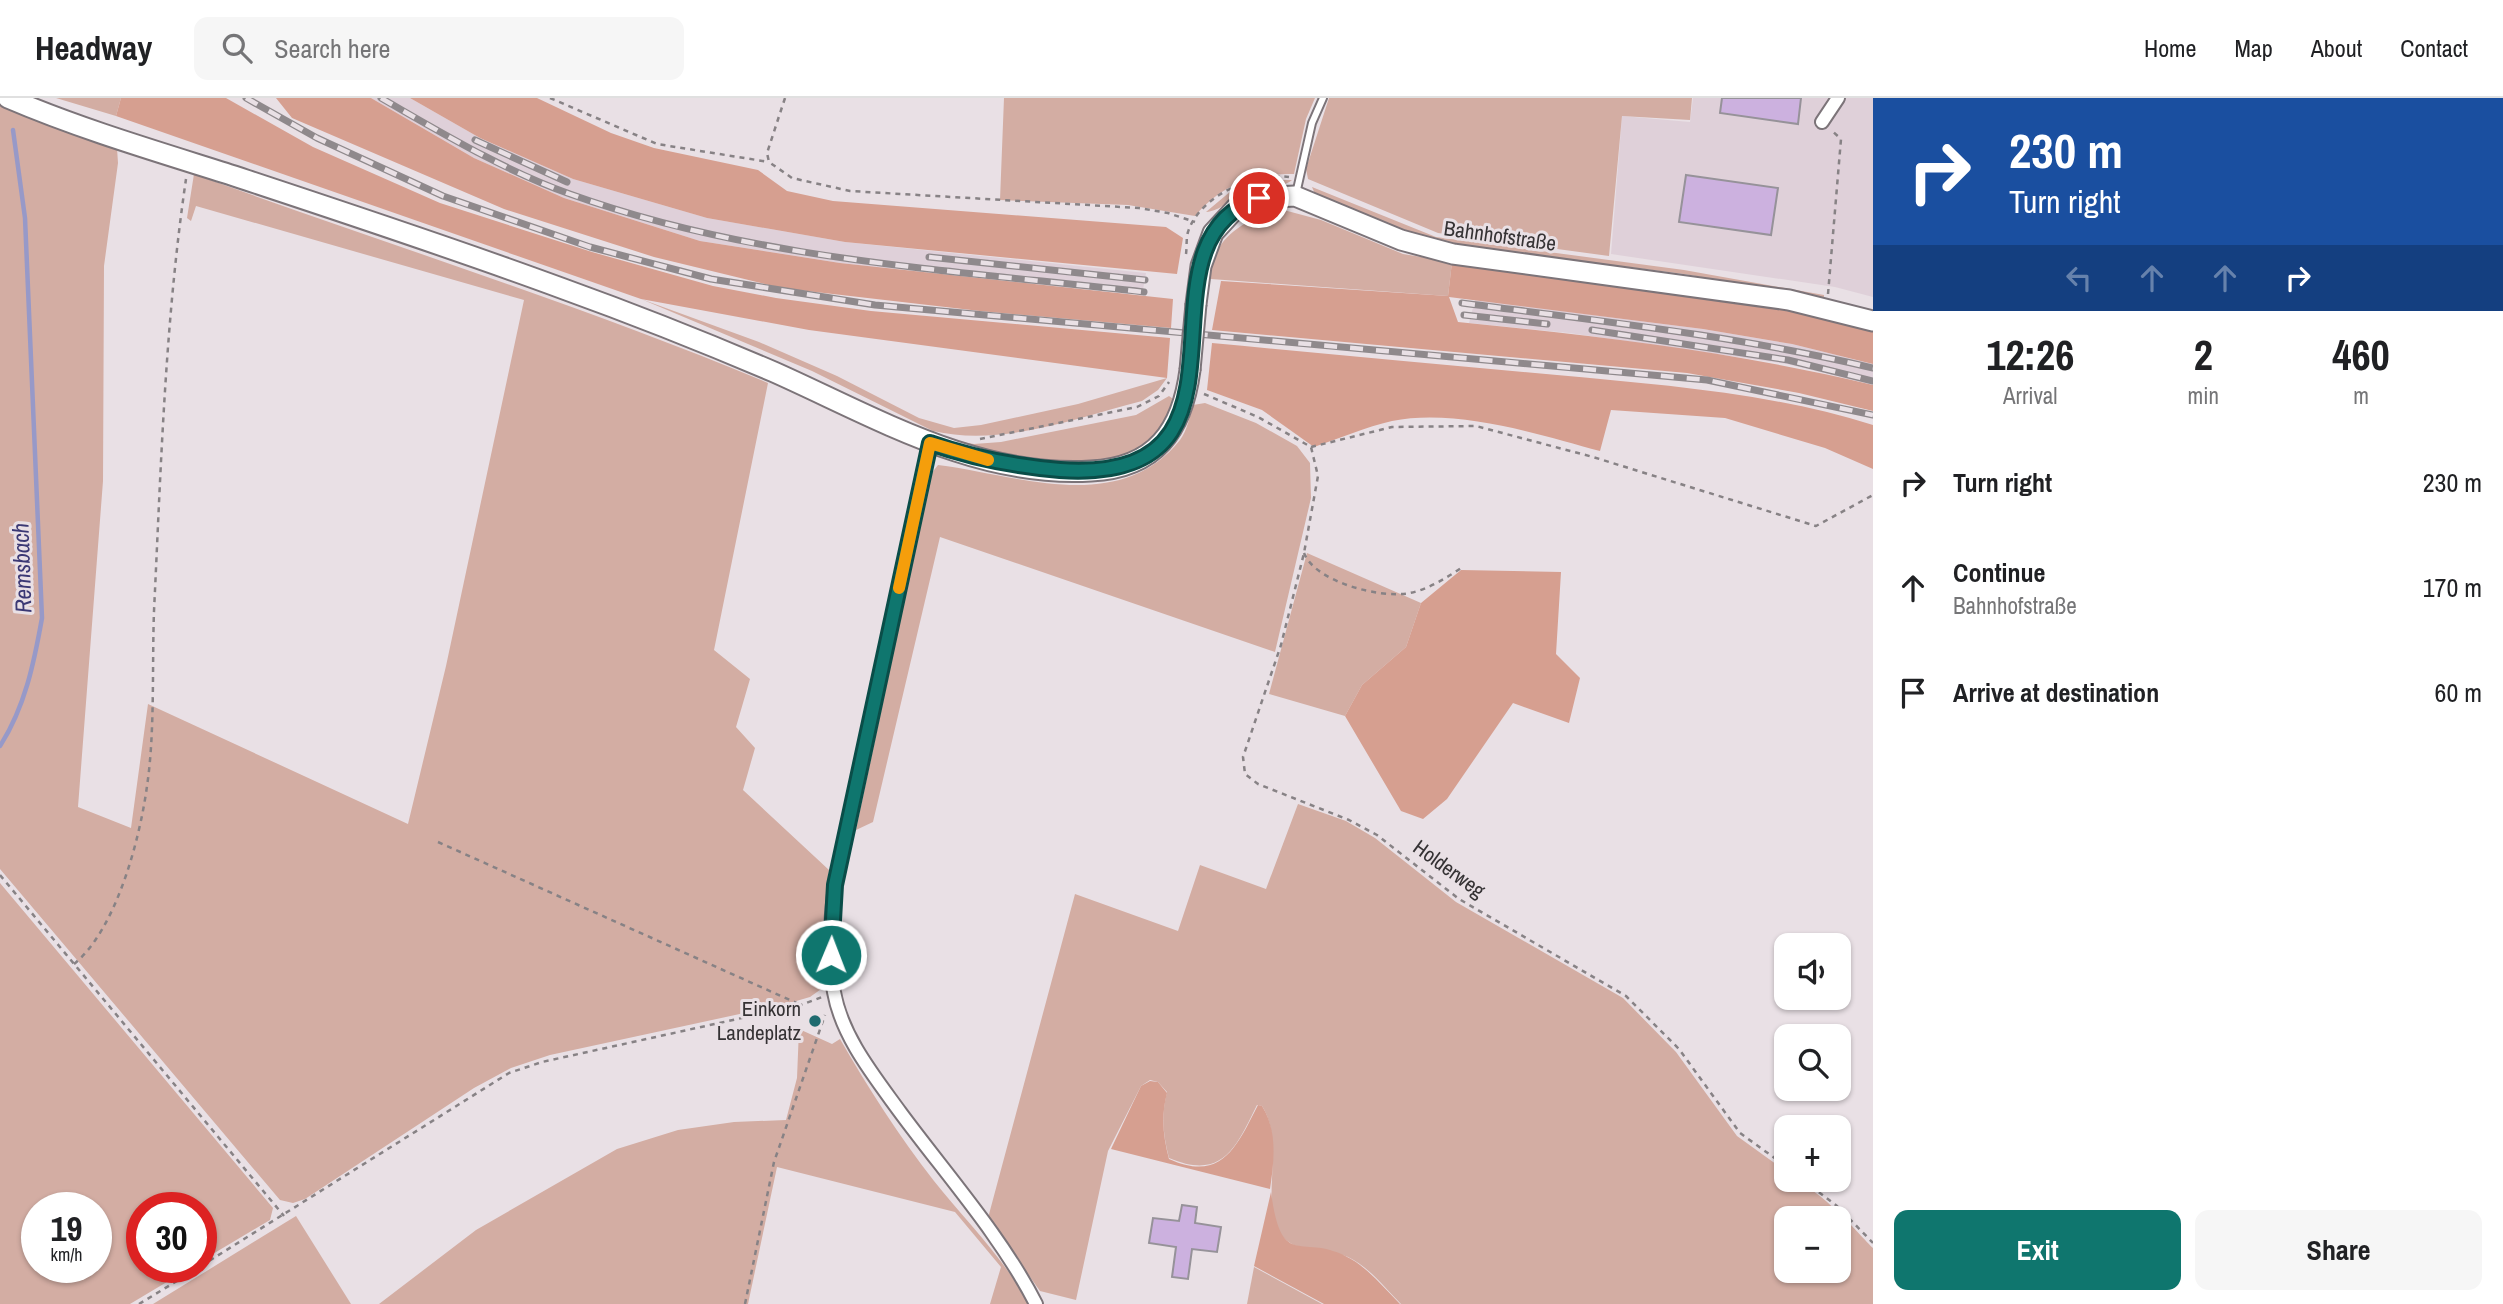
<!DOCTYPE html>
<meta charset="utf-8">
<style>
:root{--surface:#fff;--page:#f6f6f6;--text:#202124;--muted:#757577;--line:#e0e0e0;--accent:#0f766e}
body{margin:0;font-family:"Archivo Narrow",sans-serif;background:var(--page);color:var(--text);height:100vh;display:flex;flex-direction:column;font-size:26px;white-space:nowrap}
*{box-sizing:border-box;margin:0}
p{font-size:23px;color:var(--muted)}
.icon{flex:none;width:38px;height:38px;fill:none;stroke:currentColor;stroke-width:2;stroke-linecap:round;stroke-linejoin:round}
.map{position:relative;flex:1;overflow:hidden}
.panel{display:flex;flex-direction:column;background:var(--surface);width:630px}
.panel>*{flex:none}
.banner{background:#1a4fa0;color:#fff;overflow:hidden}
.buttons{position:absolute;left:1774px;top:835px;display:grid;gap:14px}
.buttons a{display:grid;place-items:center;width:77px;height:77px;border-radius:14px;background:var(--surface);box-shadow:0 2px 5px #0004;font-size:35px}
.speed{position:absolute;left:21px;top:1094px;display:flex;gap:14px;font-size:35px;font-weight:700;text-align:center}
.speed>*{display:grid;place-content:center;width:91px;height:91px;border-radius:50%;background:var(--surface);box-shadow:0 2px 5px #0004;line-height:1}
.speed small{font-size:18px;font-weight:400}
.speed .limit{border:10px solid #d22;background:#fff;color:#111}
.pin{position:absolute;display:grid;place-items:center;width:60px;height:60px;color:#fff;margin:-30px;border:4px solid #fff;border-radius:50%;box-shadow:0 2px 7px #0007}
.me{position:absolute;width:77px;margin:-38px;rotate:1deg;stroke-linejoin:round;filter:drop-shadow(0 0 5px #0008)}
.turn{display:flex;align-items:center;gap:24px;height:147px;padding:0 21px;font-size:32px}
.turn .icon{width:91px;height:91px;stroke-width:2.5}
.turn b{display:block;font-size:49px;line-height:60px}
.lanes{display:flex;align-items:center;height:66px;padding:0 21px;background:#0003;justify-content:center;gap:35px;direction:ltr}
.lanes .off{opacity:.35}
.eta{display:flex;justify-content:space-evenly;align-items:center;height:119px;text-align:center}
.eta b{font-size:42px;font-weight:700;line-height:49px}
.primary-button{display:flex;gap:14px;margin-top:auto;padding:14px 21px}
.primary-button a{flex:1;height:80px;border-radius:14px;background:var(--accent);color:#fff;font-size:28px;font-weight:700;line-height:80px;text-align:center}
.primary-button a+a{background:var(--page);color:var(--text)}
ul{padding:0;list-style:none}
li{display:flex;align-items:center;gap:21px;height:105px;padding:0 21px}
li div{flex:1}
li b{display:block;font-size:26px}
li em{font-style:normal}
header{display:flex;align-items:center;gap:42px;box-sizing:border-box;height:98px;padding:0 35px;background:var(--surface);border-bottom:2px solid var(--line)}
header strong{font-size:33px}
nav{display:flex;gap:38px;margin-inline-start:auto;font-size:24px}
.search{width:490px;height:63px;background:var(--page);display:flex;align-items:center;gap:18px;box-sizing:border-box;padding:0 24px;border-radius:14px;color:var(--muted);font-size:26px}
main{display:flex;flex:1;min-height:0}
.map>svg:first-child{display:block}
</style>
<header>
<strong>Headway</strong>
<div class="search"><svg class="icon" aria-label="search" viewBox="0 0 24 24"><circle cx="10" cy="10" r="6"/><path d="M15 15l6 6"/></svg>Search here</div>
<nav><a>Home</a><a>Map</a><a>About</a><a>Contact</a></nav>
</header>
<main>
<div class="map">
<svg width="1873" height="1206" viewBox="0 0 1873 1206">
<rect width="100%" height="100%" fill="#e9e0e5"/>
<g fill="#dfd0d9">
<path d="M371 0H410L480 40 573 81 707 120 845 144 1146 175 1142 197 840 165 700 143 564 100 474 60Z"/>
<path d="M1693 0H1873V199L1835 189 1611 156 1622 18 1690 24Z"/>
<path d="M1475 202 1703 231 1792 246 1873 266V287L1787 266 1569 235 1469 225Z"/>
</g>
<g fill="#d3ada3" fill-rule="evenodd">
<path d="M56 0H121L116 18Z"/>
<path d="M1004 0H1315L1306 21 1294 76C1252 76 1223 86 1195 118L1128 107 1000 102Z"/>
<path d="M1329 0H1692L1690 22 1622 18 1609 158 1438 135 1308 81 1306 71Z"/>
<path d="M0 7 117 50 118 65 104 168 103 383 78 709 131 730 148 606 408 726 446 568 524 202 196 108 191 123 187 120 194 76C385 146 580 206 768 285L714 552 750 581 736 629 755 650 743 692 829 772 820 855 824 889 810 899 786 906 550 957 511 970 474 990 305 1101 293 1105 280 1102 0 771Z"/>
<path d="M1268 82H1292C1280 92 1260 88 1245 94 1231 100 1221 113 1206 114L1231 93Z"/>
<path d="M1312 89 1436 139 1684 172 1824 197V200L1684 176 1462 148 1409 135 1315 96Z"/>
<path d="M1280 111 1321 122 1403 156 1452 164 1448 198 1211 181C1209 141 1247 120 1280 111Z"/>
<path d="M641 201 759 244 837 278 919 320 954 330 981 327 1078 306 1167 280 1158 292 1142 303C1076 320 1002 349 933 333L812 273Z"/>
<path d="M1169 298 1176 303C1166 323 1156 340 1137 353 1090 385 987 355 937 340L974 346 1001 344 1136 317Z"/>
<path d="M1205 305 1256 325 1297 348 1310 365 1311 400 1275 554 940 439 873 724 856 732 931 376 938 367C1018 377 1119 418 1180 342 1187 333 1190 318 1193 307Z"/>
<path d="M1307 455 1421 505 1406 549 1362 587 1345 618 1269 596Z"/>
<path d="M1298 706 1346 723 1375 740 1456 804 1623 900 1676 954 1737 1038 1787 1074V1082C1813 1082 1854 1131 1873 1150V1206H1401C1386 1191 1368 1168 1348 1159 1327 1150 1298 1156 1283 1139 1257 1111 1287 1047 1262 1008L1257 1007C1236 1049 1223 1083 1169 1060 1163 1037 1161 1017 1167 994L1158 984 1150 982 1141 988 1108 1053 1076 1202 1040 1193 988 1120 1075 796 1178 833 1200 767 1266 791ZM1787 1120H1839V1172H1787Z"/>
<path d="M0 785 273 1110 270 1122 201 1163V1110H142V1169H192L130 1206H0ZM37 1110H96V1169H37Z"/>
<path d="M799 931 832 946 840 941C868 990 899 1038 934 1083 964 1121 1007 1163 1028 1206H990L1001 1169 955 1114 777 1069 748 1206H379L476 1132 617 1051 678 1032 734 1024 786 1022 797 980Z"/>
<path d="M296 1118 351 1206H153Z"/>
<path d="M1254 1169 1322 1206H1247Z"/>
</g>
<g fill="#d69f90">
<path d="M121 0H226L313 49 440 105 592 154 713 188 776 200 871 213 1170 240 1167 280 809 232 641 201 116 18Z"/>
<path d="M276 0H371L474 60 564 100 700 143 840 165 1173 201 1171 230 980 213 781 190 654 159 504 111 292 20Z"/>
<path d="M410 0H537L611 35 654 50 758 72 787 93 833 103 1166 129 1183 140 1177 176 845 144 707 120 573 81 480 40Z"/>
<path d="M1452 164 1823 216 1873 231V266L1792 246 1703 231 1449 199 1458 224C1597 238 1737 254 1873 287V313L1799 295 1687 275 1212 232 1221 183 1448 198Z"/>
<path d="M1212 245C1327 256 1442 267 1557 277 1663 287 1772 295 1873 327V371L1825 350 1725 320 1611 312 1600 353C1538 336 1456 310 1392 323 1366 329 1340 340 1314 349L1262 312 1207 292Z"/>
<path d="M1461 472 1561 474 1556 556 1580 580 1569 625 1513 605 1447 701 1423 721 1401 713 1345 618 1362 587 1406 549 1421 505Z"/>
<path d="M1150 983 1158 984 1167 995C1161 1018 1163 1038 1169 1061 1222 1085 1237 1048 1258 1007L1262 1008C1278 1033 1274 1064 1270 1091L1111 1051 1141 988Z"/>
<path d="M1271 1094C1282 1176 1302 1132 1351 1161 1370 1172 1385 1191 1400 1206H1324L1254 1168Z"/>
</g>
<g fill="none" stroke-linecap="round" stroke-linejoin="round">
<path stroke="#9799c8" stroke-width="4.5" d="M0 648C25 609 34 565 42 520L25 120 13 32"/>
</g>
<g fill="#ccb1df" stroke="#969299" stroke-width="2">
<path d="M1722 0H1801L1798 26 1720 15Z"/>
<path d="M1686 77 1778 90 1771 137 1679 124Z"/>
<path d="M1182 1107 1197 1109 1195 1125 1221 1129 1217 1154 1192 1151 1188 1181 1172 1179 1176 1149 1149 1145 1153 1120 1179 1123Z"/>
</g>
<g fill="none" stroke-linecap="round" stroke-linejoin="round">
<g stroke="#7c7479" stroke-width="10">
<path id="service" d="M1296 96 1312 25 1323 0"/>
</g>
<g stroke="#7c7479" stroke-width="16">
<g id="minor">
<path d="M1822 24 1838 0"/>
<path d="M930 345 835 787C831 822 827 858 834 894 842 939 874 978 900 1014 945 1075 1002 1139 1036 1206"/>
</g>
</g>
<g stroke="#7c7479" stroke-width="23">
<g id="secondary">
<path d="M8 0C78 30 152 52 225 75 337 112 450 149 561 190 633 216 704 244 774 274 875 319 976 380 1091 373 1155 370 1182 333 1190 272"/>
<path d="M1196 206 1201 168 1213 135 1236 110 1259 100 1295 98 1401 142 1453 156 1789 202 1873 223"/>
</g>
</g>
<g stroke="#878285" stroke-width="2.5" stroke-dasharray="5 5" stroke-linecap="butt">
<path d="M550 0 657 46 769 64"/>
<path d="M785 0 767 55 769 64 792 80 850 93 1139 110 1168 115 1195 124"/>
<path d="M1186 156C1187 149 1186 140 1188 134 1199 98 1254 74 1289 79"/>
<path d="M1828 196 1841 41 1831 32"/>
<path d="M1204 296 1258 319 1311 349 1318 378 1304 455 1281 547 1243 659 1245 676 1258 686 1349 722 1377 737 1459 801 1626 898 1679 951 1740 1035 1787 1069"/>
<path d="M980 341 1137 309 1159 298 1169 284"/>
<path d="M1311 349 1392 329 1476 328 1593 359 1816 428 1873 397"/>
<path d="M1304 455C1315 484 1381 501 1410 495 1429 491 1448 479 1464 468"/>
<path d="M438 744 801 907"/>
<path d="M0 777 284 1118"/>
<path d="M74 866C116 832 140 741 147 688 155 635 152 568 154 513 161 369 165 224 186 81"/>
<path d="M1803 1082 1837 1108 1873 1145"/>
<path d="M201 1168 509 975 542 964 801 907 822 899"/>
<path d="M139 1206 200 1169"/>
<path d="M745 1206 774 1064 825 917"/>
</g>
<use href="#service" stroke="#fff" stroke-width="6"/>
<use href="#minor" stroke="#fff" stroke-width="12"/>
<use href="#secondary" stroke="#fff" stroke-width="19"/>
<g stroke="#8f898c" stroke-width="7">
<g id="rail">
<path d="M246 0 317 40 443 98 590 149 711 181 875 207 1707 282 1873 317"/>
<path d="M381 0C442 35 503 72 570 96 753 162 952 172 1144 194"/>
<path d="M475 42 567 84"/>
<path d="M929 159 1145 182"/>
<path d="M1462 205C1600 223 1738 238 1873 270"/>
<path d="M1464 217 1547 226"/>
<path d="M1592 232 1788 262 1873 283"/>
</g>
</g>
<use href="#rail" stroke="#e9e0e5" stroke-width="4.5" stroke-dasharray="13" stroke-linecap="butt"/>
<g stroke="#7c7479" stroke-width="23" stroke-linecap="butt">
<path id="secondary-bridge" d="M1190 272 1196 206"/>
</g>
<use href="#secondary-bridge" stroke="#fff" stroke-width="19"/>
</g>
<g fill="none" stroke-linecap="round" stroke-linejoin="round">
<g stroke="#0a4d48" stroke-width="18">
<path id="route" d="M831 857 835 787 930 345C972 360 1015 368 1060 372 1280 387 1123 146 1259 100"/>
</g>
<use href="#route" stroke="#0f766e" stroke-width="12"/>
<path stroke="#f59e0b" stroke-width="12" d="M899 490 930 345 988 362"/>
</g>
<circle fill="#1f6b6f" stroke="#e9e0e5" stroke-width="2.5" cx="815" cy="923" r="7"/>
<g text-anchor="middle" stroke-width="6" stroke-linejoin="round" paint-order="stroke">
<g font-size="21" fill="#353234" stroke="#e9e0e5">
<text transform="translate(1500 138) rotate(8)" y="7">Bahnhofstraße</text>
<text transform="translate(1449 771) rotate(36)" y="7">Holderweg</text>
</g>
<g font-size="21" fill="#353234" stroke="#e9e0e5" text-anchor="end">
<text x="801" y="918">Einkorn<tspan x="801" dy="24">Landeplatz</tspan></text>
</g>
<g font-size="23" font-style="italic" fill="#3b3874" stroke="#e9e0e5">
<text transform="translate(22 470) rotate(-92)" y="8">Remsbach</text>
</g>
</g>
</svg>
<div class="buttons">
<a><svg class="icon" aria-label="sound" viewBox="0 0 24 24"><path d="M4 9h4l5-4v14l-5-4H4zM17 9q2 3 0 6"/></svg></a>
<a><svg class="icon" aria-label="search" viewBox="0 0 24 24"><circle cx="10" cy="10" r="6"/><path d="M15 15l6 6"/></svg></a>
<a>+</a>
<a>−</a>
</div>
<div class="speed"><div>19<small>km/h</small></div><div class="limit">30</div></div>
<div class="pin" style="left:1259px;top:100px;background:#d93025"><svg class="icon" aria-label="arrive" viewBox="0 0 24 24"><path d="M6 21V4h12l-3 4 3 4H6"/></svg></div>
<svg class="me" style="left:831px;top:857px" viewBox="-20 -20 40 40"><circle r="17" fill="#0f766e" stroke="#fff" stroke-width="3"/><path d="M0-11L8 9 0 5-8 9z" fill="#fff"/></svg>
</div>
<section class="panel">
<div class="banner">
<div class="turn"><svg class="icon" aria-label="right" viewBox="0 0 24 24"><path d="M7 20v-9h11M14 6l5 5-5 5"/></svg><div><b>230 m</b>Turn right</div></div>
<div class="lanes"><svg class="icon off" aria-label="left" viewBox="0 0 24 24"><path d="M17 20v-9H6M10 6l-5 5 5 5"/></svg><svg class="icon off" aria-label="ahead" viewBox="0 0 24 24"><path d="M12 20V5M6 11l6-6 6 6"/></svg><svg class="icon off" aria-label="ahead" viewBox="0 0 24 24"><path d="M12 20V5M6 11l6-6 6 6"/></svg><svg class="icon" aria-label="right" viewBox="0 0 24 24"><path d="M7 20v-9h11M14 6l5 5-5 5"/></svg></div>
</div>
<div class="eta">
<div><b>12:26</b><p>Arrival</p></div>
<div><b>2</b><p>min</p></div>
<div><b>460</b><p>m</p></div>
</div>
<ul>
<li><svg class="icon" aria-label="right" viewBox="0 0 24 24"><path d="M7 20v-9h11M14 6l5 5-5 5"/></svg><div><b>Turn right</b></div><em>230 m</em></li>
<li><svg class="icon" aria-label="ahead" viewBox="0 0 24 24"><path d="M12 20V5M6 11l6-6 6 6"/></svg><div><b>Continue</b><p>Bahnhofstraße</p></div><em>170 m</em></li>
<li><svg class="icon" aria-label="arrive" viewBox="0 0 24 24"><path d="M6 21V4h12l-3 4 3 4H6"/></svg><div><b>Arrive at destination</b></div><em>60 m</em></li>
</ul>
<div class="primary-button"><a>Exit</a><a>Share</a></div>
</section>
</main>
